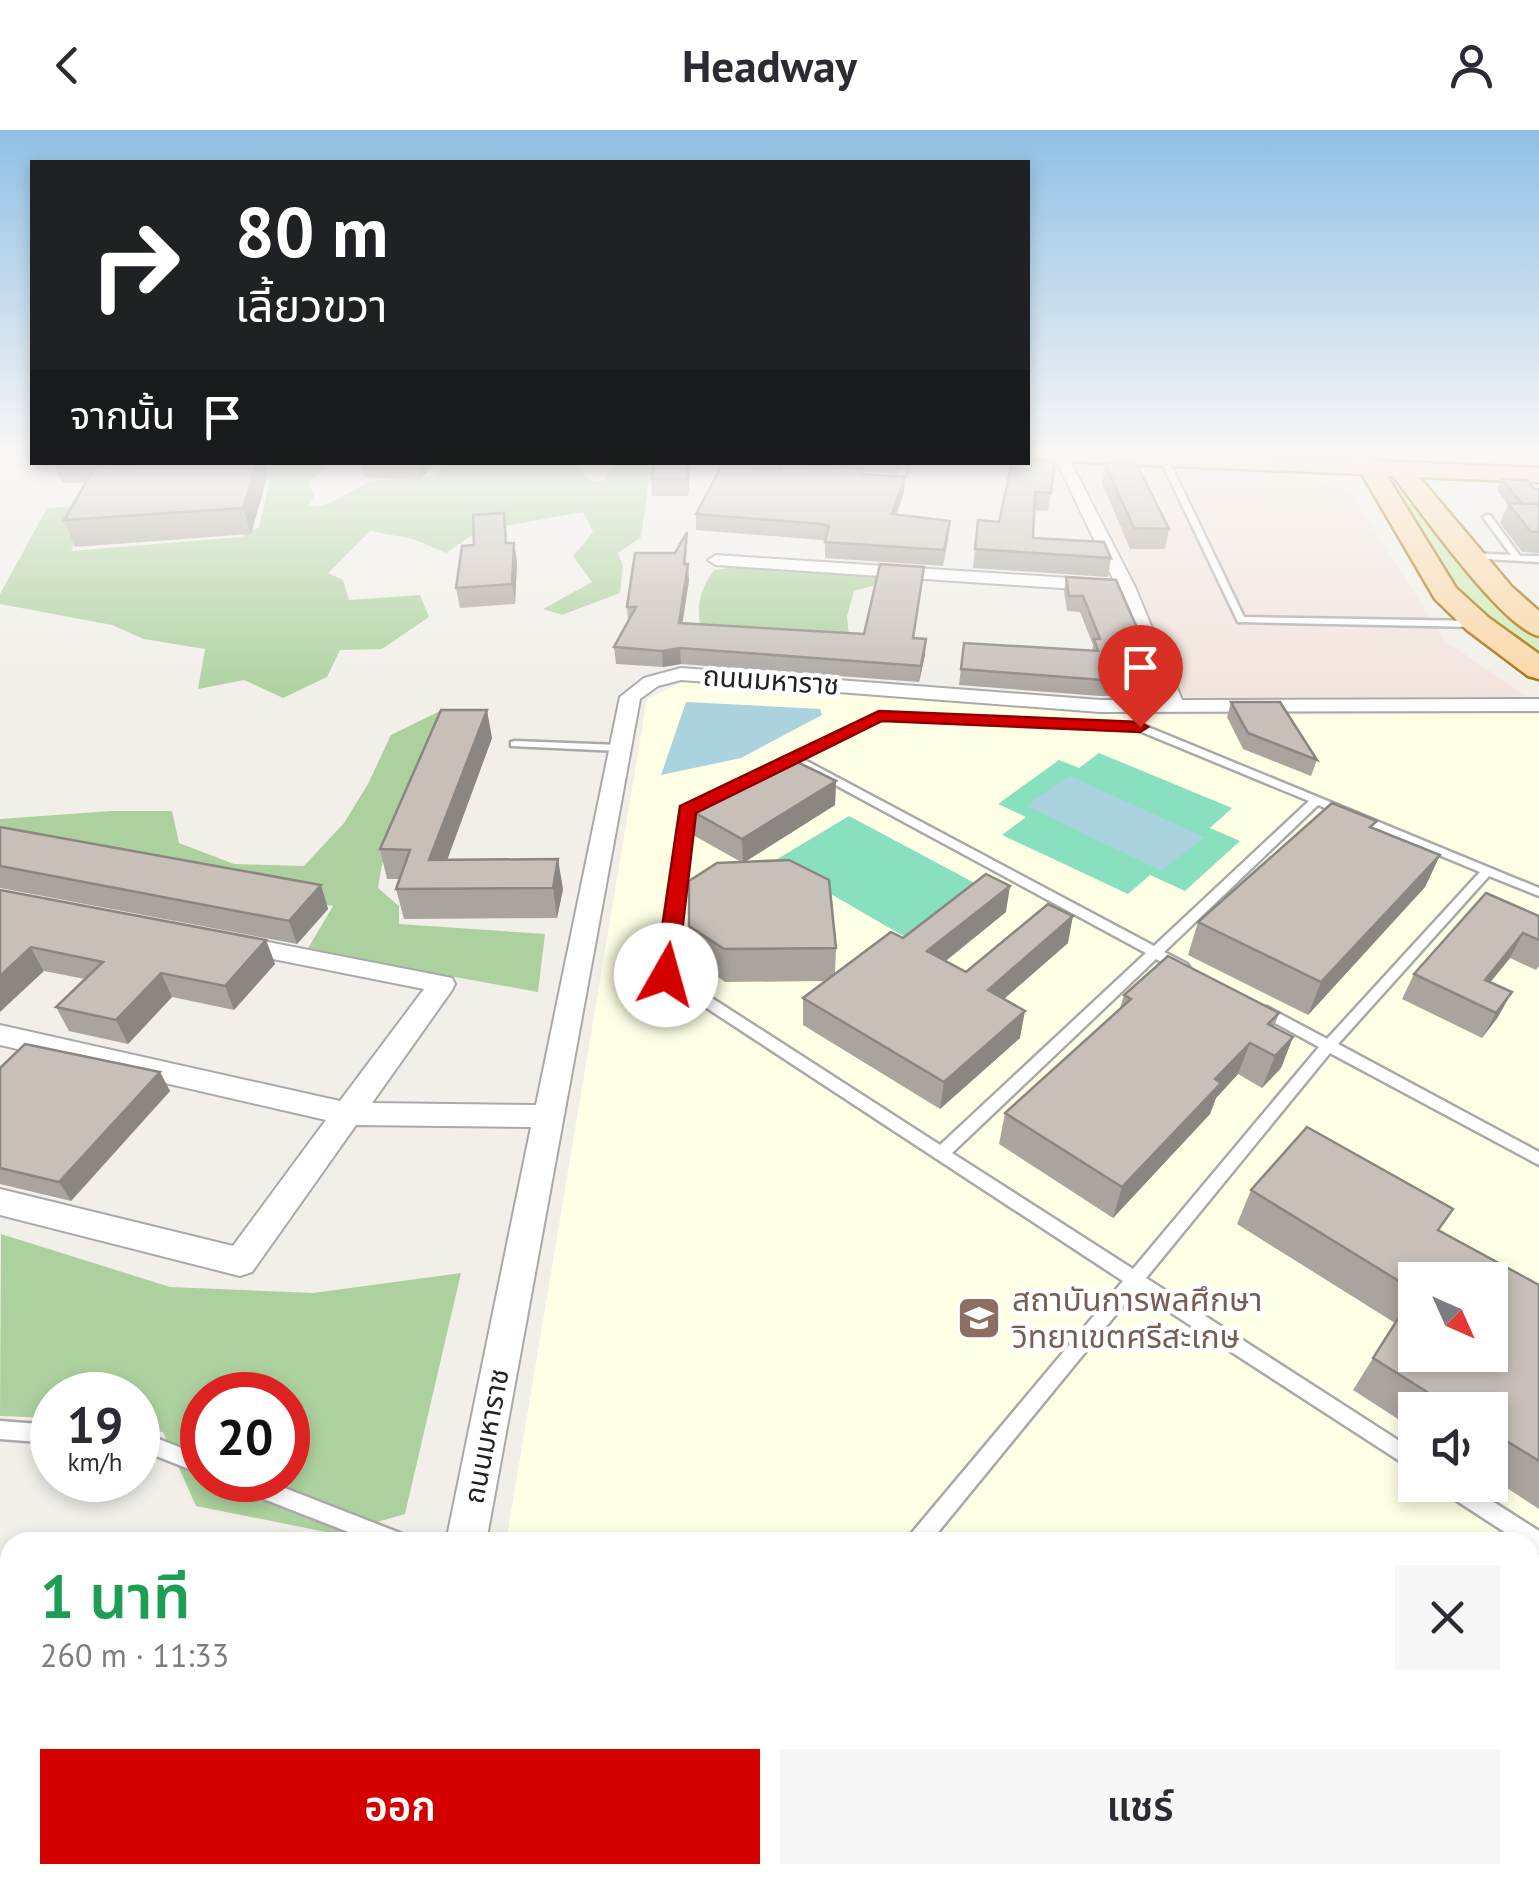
<!DOCTYPE html>
<html lang="th">
<meta charset="utf-8">
<style>
:root{--surface:#fff;--page:#f7f7f7;--text:#2b2b33;--muted:#7c7c81;--accent:#d40000}
body{margin:0;font-family:"PT Sans","Noto Sans Thai",sans-serif;background:var(--page);color:var(--text);height:100vh;display:flex;flex-direction:column;font-size:38px;white-space:nowrap}
*{box-sizing:border-box;margin:0}
p{font-size:32px;color:var(--muted)}
.icon{flex:none;width:55px;height:55px;fill:none;stroke:currentColor;stroke-width:2;stroke-linecap:round;stroke-linejoin:round}
.map{position:relative;flex:1;overflow:hidden}
.details{position:absolute;left:0px;top:1402px;width:1540px;height:352px;display:flex;flex-direction:column;background:var(--surface);border-radius:30px 30px 0 0;box-shadow:0 5px 15px #0003}
.details>*{flex:none}
.banner{position:absolute;left:30px;top:30px;width:1000px;height:305px;border-radius:0px;box-shadow:0 5px 15px #0003;background:#202124;color:#fff;overflow:hidden}
.needle{width:65px;rotate:135deg}
.controls{position:absolute;left:1398px;top:1132px;display:grid;gap:20px}
.controls a{display:grid;place-items:center;width:110px;height:110px;border-radius:0px;background:var(--surface);box-shadow:0 5px 15px #0003;font-size:50px}
.speed{position:absolute;left:30px;top:1242px;display:flex;gap:20px;font-size:50px;font-weight:700;text-align:center}
.speed>*{display:grid;place-content:center;width:130px;height:130px;border-radius:50%;background:var(--surface);box-shadow:0 5px 15px #0003;line-height:1}
.speed small{font-size:25px;font-weight:400}
.speed .limit{border:15px solid #d22;background:#fff;color:#111}
.pin{position:absolute;display:grid;place-items:center;width:85px;height:85px;color:#fff;margin:-102px -42px;border-radius:50% 50% 50% 0;rotate:-45deg;box-shadow:0 0 10px #0007}
.pin .icon{rotate:45deg}
.me{position:absolute;width:110px;margin:-55px;rotate:7deg;stroke-linejoin:round;filter:drop-shadow(0 0 8px #0008)}
.turn{display:flex;align-items:center;gap:35px;height:210px;padding:0 40px;font-size:45px}
.turn .icon{width:130px;height:130px;stroke-width:2.5}
.turn b{display:block;font-size:70px;line-height:85px}
.then{display:flex;align-items:center;height:95px;padding:0 40px;background:#0003;gap:20px;font-size:38px}
.round{display:grid;place-items:center;flex:none;width:105px;height:105px;border-radius:0px;background:var(--page)}
.summary{display:flex;align-items:center;justify-content:space-between;height:170px;padding:0 40px}
h1{font-size:60px;font-weight:600;line-height:75px;color:#1e9e55}
.action{display:flex;gap:20px;margin-top:auto;padding:20px 40px}
.action a{flex:1;height:115px;border-radius:0px;background:var(--accent);color:#fff;font-size:40px;font-weight:600;line-height:115px;text-align:center}
.action a+a{background:var(--page);color:var(--text)}
header{display:flex;justify-content:space-between;align-items:center;height:130px;padding:0 40px;background:var(--surface);font-size:45px;font-weight:600}
.map>svg:first-child{display:block}
</style>
<header><svg class="icon" aria-label="back" viewBox="0 0 24 24"><path d="M15 5l-7 7 7 7"/></svg>Headway<svg class="icon" aria-label="person" viewBox="0 0 24 24"><circle cx="12" cy="8" r="4"/><path d="M4 21q1-7 8-7t8 7"/></svg></header>
<div class="map">
<svg width="1539" height="1754" viewBox="0 0 1539 1754">
<rect width="100%" height="100%" fill="#f2efe9"/>
<path fill="#ffffe5" fill-rule="evenodd" d="M684 551 1138 585 1539 584V1754H468L469 1745H1530V1412H506L647 569ZM1415 1150H1490V1225H1415ZM1415 1280H1490V1355H1415Z"/>
<path fill="#f3e3dd" d="M1076 333 1293 345 1350 362 1445 511 1528 567H1183L1129 437Z"/>
<path fill="#cdebb0" d="M1389 346H1396C1434 405 1480 470 1539 510V529C1510 507 1480 486 1457 459 1428 425 1410 384 1389 346Z"/>
<g fill="#add19e" fill-rule="evenodd">
<path d="M190 333H330L308 352 314 366 308 377C338 376 353 356 374 351 394 347 416 349 437 344L443 333H575L590 351H604L615 333H651L641 407 618 423 623 436 620 463 562 485 543 479 592 452 573 426 593 402 583 382 478 401 446 423 413 409 370 401 328 443 343 450 349 470 420 465 429 487 382 519 340 520 327 547 283 568 244 550 198 559 205 519 144 509 112 495 0 474V464L47 378 93 375 71 421 241 407 259 397 270 351Z"/>
<path d="M736 437 870 445 880 447 879 454 854 461 847 486 849 507 704 505C694 482 699 461 714 440Z"/>
<path d="M442 580C414 637 387 695 378 758L399 776V794L545 804 538 862 307 820 333 776 0 715V689L111 681H172L179 713 234 734 304 736 344 693 368 654 391 605Z"/>
<path d="M1 1104 170 1157 313 1163 461 1143 405 1384 336 1404 196 1376 163 1302 138 1299V1265H52V1288L0 1286ZM202 1265H288V1350H202Z"/>
</g>
<g fill="#88e0be">
<path d="M1099 623 1232 678 1210 698 1240 711 1185 761 1150 745 1128 764 1002 705 1026 687 998 674 1059 630 1079 638Z"/>
<path d="M849 686 986 759 912 811 774 731Z"/>
</g>
<g fill="#aad3df">
<path d="M686 572 820 579 822 585 741 628 661 645Z"/>
<path d="M1069 646H1070L1204 707 1162 741 1026 676Z"/>
</g>
<g fill="none" stroke-linecap="round" stroke-linejoin="round">
<g stroke="#a9a9a9" stroke-width="5">
<g id="service">
<path d="M1164 327 1168 329 1244 487 1477 491 1482 494 1477 497 1238 492 1160 329Z"/>
<path d="M900 332H908L905 346 901 348 847 344 843 342 847 340 898 344Z"/>
<path d="M751 335 796 337 800 339 796 341 748 339V335Z"/>
<path d="M1487 385H1490L1520 426H1539V432L1467 428 1466 426 1470 423 1511 425 1483 387Z"/>
<path d="M879 583 1143 595 1539 758V766L1489 746 1338 914 1539 1022V1035L1330 923 1146 1148 1415 1321V1341L1136 1160 930 1412H907L910 1405 1123 1151 661 848 659 845 681 680 728 656 732 655 738 658 692 682 673 843 940 1015 1146 823 793 632 774 640 769 637ZM881 589 1137 600 1309 671 1154 816 801 628ZM1318 675 1480 742 1327 909 1267 877H1257L1255 880 1257 883 1319 917 1133 1139 952 1023 1156 829 1177 840H1187L1189 837 1187 834 1164 822Z"/>
<path d="M515 611 619 615 624 618 619 621 511 616V612Z"/>
<path d="M0 1291 52 1295V1313L0 1309Z"/>
<path d="M138 1301 202 1326V1344L138 1319Z"/>
<path d="M230 1350H264L405 1405 408 1412H374L233 1357Z"/>
<path d="M1440 1355H1467L1539 1401V1423L1530 1419V1412H1520L1443 1362Z"/>
<path d="M642 1745H666L664 1754H640Z"/>
<path d="M846 1745H875L879 1754H850Z"/>
</g>
</g>
<g stroke="#a9a9a9" stroke-width="4">
<g id="minor">
<path d="M1066 323 1135 457 1182 570 1539 569V581L1100 582 681 550 658 556 640 569 486 1412H446L531 997 356 995 252 1142 240 1146 0 1085V1059L233 1116 326 990 0 915V895L340 971 424 859 223 819 219 813 232 805 452 848 455 854 452 860 372 973 536 975 620 567 644 548 681 538 1100 570H1162L1119 462 716 435 708 430 716 425 1114 451 1053 324Z"/>
<path d="M397 1745H445L444 1754H396Z"/>
</g>
</g>
<g stroke="#a06b00" stroke-width="5">
<path id="primary" d="M1028 323H1192L1353 330 1350 323H1372L1377 331 1539 338V352L1419 347 1512 457 1539 481V506C1501 497 1420 380 1393 346H1387L1456 458 1489 488 1539 524V549L1528 546 1467 500 1435 469 1362 344 1036 330 1028 328Z"/>
</g>
<use href="#service" fill="#fff" fill-rule="evenodd"/>
<use href="#minor" fill="#fff" fill-rule="evenodd"/>
<use href="#primary" fill="#fcd6a4" fill-rule="evenodd"/>
</g>
<g fill="#aba49e">
<path d="M1055 331 1048 381 1034 380 1033 408 1111 428 1108 447 973 438 978 390 999 392Z"/>
<path d="M157 332H265L268 344 251 404 75 417 64 390 86 353H62L54 334Z"/>
<path d="M361 332H436L420 350 365 347Z"/>
<path d="M654 332H691L688 366H652L651 349Z"/>
<path d="M1105 334 1169 399 1165 419H1130L1102 353Z"/>
<path d="M863 338V344L904 362 896 385 949 407 943 436 825 428V411L822 410 696 400V384L779 339Z"/>
<path d="M1502 349 1539 359V423L1522 422 1500 393 1508 374 1497 360Z"/>
<path d="M506 402 507 413H514L517 432 515 474 460 478 456 458 474 415Z"/>
<path d="M687 402 686 434 689 450 682 493 864 504 924 437 914 508 925 525 919 552 681 534 663 537 616 534 614 517 628 491 627 477 675 423Z"/>
<path d="M1066 447 1160 550 1156 566H1100L959 555 964 513 1092 520 1093 515 1080 482 1067 481 1064 462Z"/>
<path d="M1231 572 1317 630 1311 646 1243 619 1227 587Z"/>
<path d="M492 608 447 730 563 759 557 788 404 789 396 759 400 749H387L380 719Z"/>
<path d="M836 651 835 675 745 732 836 818 835 844 903 808 1006 782 946 831 966 842 1068 813 1004 869 1020 908 940 979 803 895V868L826 851 725 852 691 829 689 796 741 732 693 705 692 680Z"/>
<path d="M0 697 321 755 328 779 297 814 0 758Z"/>
<path d="M1374 698 1440 725 1425 757 1308 885 1188 825 1198 792Z"/>
<path d="M0 760 266 810 275 834 234 880 172 867 128 914 69 901 56 877 85 849 44 841Z"/>
<path d="M1539 786V836L1536 840 1510 828 1490 852 1498 887 1482 908 1402 869 1414 844Z"/>
<path d="M1124 865 1279 883 1274 897 1293 907 1281 938 1262 958 1238 944 1216 968 1210 984 1113 1088 999 1014 1005 983 1120 878Z"/>
<path d="M0 938 160 942 170 961 71 1071 0 1054Z"/>
<path d="M1251 1060 1440 1101 1539 1155V1379L1490 1347V1280H1415V1300L1353 1260 1395 1193 1237 1094Z"/>
</g>
<g fill="#8b8681">
<path d="M106 332H137L109 354 102 335Z"/>
<path d="M257 332H265L268 344 251 404 243 378Z"/>
<path d="M417 332H436L420 350Z"/>
<path d="M689 332H691L688 366 687 349Z"/>
<path d="M905 347 904 362 891 400 892 384Z"/>
<path d="M514 413 517 432 515 474 512 454Z"/>
<path d="M688 434 689 450 680 509 679 493Z"/>
<path d="M926 509 925 525 919 552 921 536Z"/>
<path d="M680 518 681 534 663 537 662 521Z"/>
<path d="M487 580 492 608 436 760 429 730Z"/>
<path d="M836 651 835 675 743 733 742 709Z"/>
<path d="M1440 725 1425 757 1308 885 1321 852Z"/>
<path d="M558 729 563 759 557 788 553 758Z"/>
<path d="M321 755 328 779 297 814 289 791Z"/>
<path d="M1010 756 1006 782 924 848 927 821Z"/>
<path d="M1073 786 1068 813 983 887 988 860Z"/>
<path d="M1523 803 1510 828 1472 875 1485 850Z"/>
<path d="M266 810 275 834 234 880 225 856Z"/>
<path d="M31 817 44 841 0 882V846Z"/>
<path d="M161 843 172 867 128 914 116 890Z"/>
<path d="M1512 862 1498 887 1482 908 1496 883Z"/>
<path d="M1025 881 1020 908 940 979 944 952Z"/>
<path d="M1293 907 1281 938 1262 958 1275 926Z"/>
<path d="M1250 913 1238 944 1216 968 1210 984 1113 1088 1122 1057 1215 949Z"/>
<path d="M160 942 170 961 71 1071 59 1052Z"/>
</g>
<g fill="#c7bfb8" stroke="#8b8681" stroke-width="2.5">
<path d="M1028 329 1055 331 1051 363 1035 362 1033 408 1104 412 1111 428 975 419 978 390 999 392 1012 332H1028Z"/>
<path d="M56 332H106L102 335 54 334Z"/>
<path d="M157 332H257L243 378 64 390 95 337Z"/>
<path d="M654 332H689L687 349H651Z"/>
<path d="M782 332 863 338 861 344 905 347 892 384 950 391 944 420 825 412 829 396 822 394 696 384 722 335 779 339Z"/>
<path d="M1105 334 1137 335 1169 399 1134 398Z"/>
<path d="M1502 349 1527 350 1535 359H1539V374H1522Z"/>
<path d="M1508 373 1539 374V402H1531Z"/>
<path d="M504 383 506 413H514L512 454 456 458 462 416 474 415 473 385Z"/>
<path d="M687 402 684 434H688L679 493 864 504 880 434 924 437 913 508 926 509 921 536 680 518 662 521 614 517 636 477H627L635 423H675Z"/>
<path d="M1066 447 1116 450 1160 550H1103L961 539 964 513 1098 521 1094 509H1100L1083 466H1069Z"/>
<path d="M1231 572H1280L1317 630 1248 603Z"/>
<path d="M441 580H487L429 730 558 729 553 758 396 759 410 720 380 719Z"/>
<path d="M785 626 836 651 742 709 692 681Z"/>
<path d="M1332 673 1377 691 1370 697 1440 725 1321 852 1198 792Z"/>
<path d="M0 697 321 755 289 791 0 736Z"/>
<path d="M789 730 829 750 836 818 724 819 689 796V751L717 733Z"/>
<path d="M986 744 1010 756 927 821 966 842 1048 774 1073 786 988 860 1025 881 944 952 803 868 891 802 903 808Z"/>
<path d="M0 760 266 810 225 856 161 843 116 890 56 877 103 832 31 817 0 846Z"/>
<path d="M1486 763 1539 786V810L1523 803 1485 850 1512 862 1496 883 1414 844Z"/>
<path d="M1168 826 1279 883 1268 894 1293 907 1275 926 1250 913 1215 949 1221 953 1122 1057 1005 983 1131 869 1124 865Z"/>
<path d="M25 914 160 942 59 1052 0 1038V938Z"/>
<path d="M1307 997 1453 1079 1438 1100 1539 1155V1331L1490 1301V1280H1456L1373 1228 1415 1162V1225H1490V1150H1415V1161L1251 1060Z"/>
</g>
<linearGradient id="sky" x2="0" y2="1"><stop stop-color="#8fc0e4"/><stop offset="0.57" stop-color="#f9f8f5"/><stop offset="1" stop-color="#f9f8f5" stop-opacity="0"/></linearGradient>
<rect width="1539" height="568" fill="url(#sky)"/>
<path fill="#d40000" stroke="#8a0000" stroke-width="2.5" d="M879 581 1140 592 1148 597 1140 602 882 591 696 683 677 845 674 850H658L655 845 680 676Z"/>
<defs>
<g id="university-square" transform="scale(2.25)"><rect x="-9" y="-9" width="18" height="18" rx="4" fill="#8d6e63" stroke="#fff"/><path d="M0-5L7-2L0 1L-7-2ZM-4 1L0 2.5L4 1V4Q0 6-4 4Z" fill="#fff"/></g>
</defs>
<g fill-rule="evenodd">
<use href="#university-square" x="979" y="1188"/>
</g>
<g text-anchor="middle" stroke-width="9" stroke-linejoin="round" paint-order="stroke">
<g font-size="28" fill="#222" stroke="#fff">
<text transform="translate(771 550) rotate(4)" y="10">ถนนมหาราช</text>
<text transform="translate(486 1306) rotate(-79)" y="10">ถนนมหาราช</text>
</g>
<g font-size="32" fill="#785e54" stroke="#fff" text-anchor="start">
<text x="1012" y="1181">สถาบันการพลศึกษา<tspan x="1012" dy="37">วิทยาเขตศรีสะเกษ</tspan></text>
</g>
</g>
</svg>
<div class="controls">
<a><svg class="needle" viewBox="-14 -14 28 28"><path d="M0-13l5 13h-10z" fill="#e53935"/><path d="M0 13l5-13h-10z" fill="#7c7c81"/></svg></a>
<a><svg class="icon" aria-label="sound" viewBox="0 0 24 24"><path d="M4 9h4l5-4v14l-5-4H4zM17 9q2 3 0 6"/></svg></a>
</div>
<div class="speed"><div>19<small>km/h</small></div><div class="limit">20</div></div>
<div class="pin" style="left:1140px;top:597px;background:#d93025"><svg class="icon" aria-label="arrive" viewBox="0 0 24 24"><path d="M6 21V4h12l-3 4 3 4H6"/></svg></div>
<svg class="me" style="left:666px;top:845px" viewBox="-20 -20 40 40"><circle r="19" fill="#fff"/><path d="M0-13L10 11 0 6-10 11z" fill="#d40000"/></svg>
<div class="banner">
<div class="turn"><svg class="icon" aria-label="right" viewBox="0 0 24 24"><path d="M7 20v-9h11M14 6l5 5-5 5"/></svg><div><b>80 m</b>เลี้ยวขวา</div></div>
<div class="then">จากนั้น<svg class="icon" aria-label="arrive" viewBox="0 0 24 24"><path d="M6 21V4h12l-3 4 3 4H6"/></svg></div>
</div>
<section class="details">
<div class="summary"><div><h1>1 นาที</h1><p>260 m · 11:33</p></div><a class="round"><svg class="icon" aria-label="close" viewBox="0 0 24 24"><path d="M6 6l12 12M18 6L6 18"/></svg></a></div>
<div class="action"><a>ออก</a><a>แชร์</a></div>
</section>
</div>
